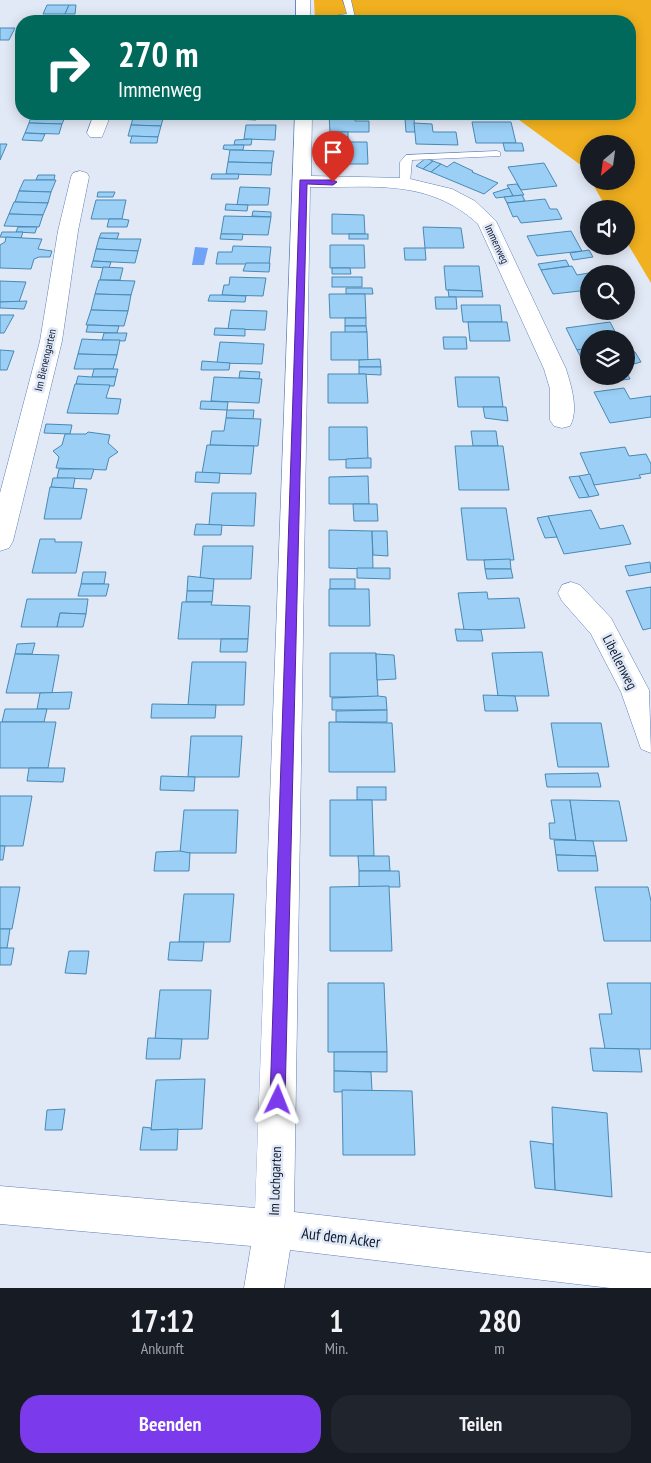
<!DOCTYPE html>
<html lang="de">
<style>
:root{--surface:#171b24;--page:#20242c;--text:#f1f3f6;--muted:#9ea1a6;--accent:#7c3aed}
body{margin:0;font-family:"PT Sans Narrow",sans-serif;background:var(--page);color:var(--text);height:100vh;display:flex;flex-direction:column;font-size:19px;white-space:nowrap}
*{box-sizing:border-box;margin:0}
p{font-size:16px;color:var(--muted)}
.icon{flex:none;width:28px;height:28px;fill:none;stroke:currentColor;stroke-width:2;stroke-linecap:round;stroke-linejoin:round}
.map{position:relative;height:1288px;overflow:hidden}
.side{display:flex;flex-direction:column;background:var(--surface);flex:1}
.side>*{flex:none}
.guide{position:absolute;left:15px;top:15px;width:621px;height:105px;border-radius:20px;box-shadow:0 2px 12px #0003;background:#00695c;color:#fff;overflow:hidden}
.needle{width:32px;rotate:209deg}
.controls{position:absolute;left:580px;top:135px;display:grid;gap:10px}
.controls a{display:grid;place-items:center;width:55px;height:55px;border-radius:50%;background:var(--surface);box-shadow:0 2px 12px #0003;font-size:25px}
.pin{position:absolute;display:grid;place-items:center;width:42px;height:42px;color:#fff;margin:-51px -21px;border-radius:50% 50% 50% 0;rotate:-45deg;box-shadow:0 0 5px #0007}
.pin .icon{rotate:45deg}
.me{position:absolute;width:55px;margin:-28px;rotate:2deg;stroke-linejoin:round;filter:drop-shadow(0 0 4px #0008)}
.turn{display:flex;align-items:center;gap:18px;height:105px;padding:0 20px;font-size:22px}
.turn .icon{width:65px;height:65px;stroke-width:2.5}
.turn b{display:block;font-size:35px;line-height:42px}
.eta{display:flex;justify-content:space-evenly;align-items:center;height:85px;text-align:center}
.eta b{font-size:30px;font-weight:600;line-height:35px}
.primary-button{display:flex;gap:10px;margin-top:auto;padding:10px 20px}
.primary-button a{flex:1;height:58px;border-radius:20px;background:var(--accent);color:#fff;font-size:20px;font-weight:600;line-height:58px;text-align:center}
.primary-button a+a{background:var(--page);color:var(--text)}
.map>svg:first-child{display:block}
</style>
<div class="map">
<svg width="651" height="1288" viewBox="0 0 651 1288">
<rect width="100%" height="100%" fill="#e2e9f6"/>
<path fill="#f1b01f" d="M314 0H651V283L626 241V209H607L591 181H626V144H589V178L582 166 511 114H630V21H315Z"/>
<path fill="#70a2f5" d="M195 247 208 248 204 265H192Z"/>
<g fill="#9bcff5" stroke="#4889b5">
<path d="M47 5H69L65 14H43Z"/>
<path d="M69 5H76L75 14H65Z"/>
<path d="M0 28H15L9 40H0Z"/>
<path d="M32 114 54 115H66L62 124 29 123Z"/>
<path d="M237 114 256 115V120L236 119Z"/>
<path d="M329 114H354L355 121H369V132H330Z"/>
<path d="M134 115H164L161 126 131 125Z"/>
<path d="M405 119H414L415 132H406Z"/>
<path d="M472 122H511L516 143H476Z"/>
<path d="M29 123 62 124 59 134 25 133Z"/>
<path d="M414 123 432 124 433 132H456L458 145 416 144Z"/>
<path d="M131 125 161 126 158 137 128 136Z"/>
<path d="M246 125H276L275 140 244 139Z"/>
<rect x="330" y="132" width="18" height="5"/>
<path d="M25 133 45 134 42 141 22 140Z"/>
<path d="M132 136 158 137 157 143H130Z"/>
<path d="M330 137H348L349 142H330Z"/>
<path d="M252 139 251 145H234L235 140Z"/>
<path d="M331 142H367L368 164H331Z"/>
<path d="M503 143H522L524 151H505Z"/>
<path d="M0 144H7L0 160Z"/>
<path d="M224 145H244L243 150H230L223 149Z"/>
<path d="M230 150 274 151 272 163 228 162Z"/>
<path d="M426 158 433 161 423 169 416 166Z"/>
<path d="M433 161 441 164 431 172 423 169Z"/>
<path d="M228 162 272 163 271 175 226 174Z"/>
<path d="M454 162 473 171 472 172 498 183 484 194 431 172 441 164 447 167Z"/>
<path d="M544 163 557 186 521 190 508 167Z"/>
<path d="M212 174H239L238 179H211Z"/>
<path d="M38 175H55L54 180H36Z"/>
<path d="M24 180H56L51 192 19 191Z"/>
<path d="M517 184 524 195 513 196 507 185Z"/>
<path d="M240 187 270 188 268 205H237Z"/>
<path d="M509 188 513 196 496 198 493 193Z"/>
<path d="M19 191 51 192 48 203 15 202Z"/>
<path d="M98 192H115L113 197H97Z"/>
<path d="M522 195 525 201 507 203 504 197Z"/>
<path d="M545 199 550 209H557L562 219 521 223 517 216 513 217 507 203Z"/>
<path d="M96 200H126L122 219H91Z"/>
<path d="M14 202H15L48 203 43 215 9 214Z"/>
<path d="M226 204 248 205 247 211 225 210Z"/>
<path d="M253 211 271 212V217L252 216Z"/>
<path d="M9 214 43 215 39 227 4 226Z"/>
<path d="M332 214 364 215 365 234H332Z"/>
<path d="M224 216 271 217 268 235 221 234Z"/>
<path d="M109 219H122L129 220 127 227H107Z"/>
<path d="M18 227H37L35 233 16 232Z"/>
<path d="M423 227 461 228 464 248H425Z"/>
<path d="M571 231 582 251 537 256 527 236Z"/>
<path d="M2 232H23L21 238 0 237Z"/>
<path d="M101 233H119L117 239 99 238Z"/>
<path d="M221 234H243L242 240 220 239Z"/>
<rect x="349" y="234" width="19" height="5"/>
<path d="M6 237 42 239 38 249 52 251 50 257H39L34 259 31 269 0 268V245L5 242Z"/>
<path d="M99 238 117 239H141L138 251 96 249Z"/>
<path d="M330 245H364L365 268H330Z"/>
<path d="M233 246 271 247 269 264H216L218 252H232Z"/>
<path d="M404 248H425L426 260H405Z"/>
<path d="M96 249 138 251 135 263 93 261Z"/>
<path d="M589 250 593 257 573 260 570 253Z"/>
<path d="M566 260 569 266 541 270 538 264Z"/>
<path d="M93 261 111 262 109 268 91 267Z"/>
<path d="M246 263H270L269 272 243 271Z"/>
<path d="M444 266H479L482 291 446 290Z"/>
<path d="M572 266 577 275 589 273V290L553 294 541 270Z"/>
<path d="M103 267 123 268 120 280H100Z"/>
<path d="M332 268H350L351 274H332Z"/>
<path d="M230 277 266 278 263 296 222 295 224 285H229Z"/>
<rect x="332" y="277" width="30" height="10"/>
<path d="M99 280H100L135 281 131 295 95 294Z"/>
<path d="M0 281 26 282 19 302H0Z"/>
<path d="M346 288H372L373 294H346Z"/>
<path d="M448 290 482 291 483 297H449Z"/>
<path d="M95 294 131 295 128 311 91 310Z"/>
<path d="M329 294H365L366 318H330Z"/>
<path d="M210 295H222L246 296 245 302 208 301Z"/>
<path d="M435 297H456L457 309H436Z"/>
<path d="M27 301 24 309 0 308V302Z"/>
<path d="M461 305H500L502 322H463Z"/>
<path d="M91 310 128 311 124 326 86 325Z"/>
<path d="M231 310 267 311 265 330 228 329Z"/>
<path d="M0 315H14L4 333H0Z"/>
<rect x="345" y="318" width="21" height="8"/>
<path d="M468 322H507L510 341H470Z"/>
<path d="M610 322 619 339H589V348L577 350 566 328Z"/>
<path d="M88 325 119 326 117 333 86 332Z"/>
<path d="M345 326H366L367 332 345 333Z"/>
<path d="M215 328 245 329V336L214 335Z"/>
<path d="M331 332H367L368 360H331Z"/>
<path d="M104 333H127L125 341 102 340Z"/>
<path d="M443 337H466L467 349H444Z"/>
<path d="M82 339 102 340H120L117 355 78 354Z"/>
<path d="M220 342 264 344 262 364 217 363Z"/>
<path d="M589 348V371H588L577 350Z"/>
<path d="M0 350 14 351 7 370H0Z"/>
<path d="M626 351 635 352 641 362 626 366Z"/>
<path d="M78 354 117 355 113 369H74Z"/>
<path d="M380 359 381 367H359V360Z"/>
<path d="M202 361 230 363 229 370H201Z"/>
<path d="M359 367H381V375L359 374Z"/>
<path d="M94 369H118L116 377H92Z"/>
<path d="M240 371 260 372 259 379 239 378Z"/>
<path d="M626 371 630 379 598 383 594 376H626Z"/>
<path d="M328 374H366L368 403H328Z"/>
<path d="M78 376 92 377H116L114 386H109L76 384Z"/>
<path d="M214 377 262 379 259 403 211 401Z"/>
<path d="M455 377H499L503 407H458Z"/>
<path d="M75 384 110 385 106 398 121 399 118 414 67 413Z"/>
<path d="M624 388 630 399 651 396V417L610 423 594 392Z"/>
<path d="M201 401 228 402 227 410 200 409Z"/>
<path d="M483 407H506L508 421 485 418Z"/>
<path d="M227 410H254L253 419 226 418Z"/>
<path d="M226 418 261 419 258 446 210 445 212 431H224Z"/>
<path d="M46 424 72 425 70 434 44 433Z"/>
<path d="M329 427H367L368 459 329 460Z"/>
<path d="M471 431H496L498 446H473Z"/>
<path d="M88 432 110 435 108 443 118 452 109 458 106 470 56 468 59 457 53 451 62 445 65 434H86Z"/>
<path d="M207 445 254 446 251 474 202 473Z"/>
<path d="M455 446H503L509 490H459Z"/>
<path d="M625 447 629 456 646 454 651 464V473L639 475 641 478 594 485 580 453Z"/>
<path d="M368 458H371V468H346V459Z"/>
<path d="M59 469H94L91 479 57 478Z"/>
<path d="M196 472 220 473 219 483 195 482Z"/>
<path d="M590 474 594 485 599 495 589 497 579 476Z"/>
<path d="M368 476 369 504H329V477Z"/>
<path d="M579 476 589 497 579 498 569 477Z"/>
<path d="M53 478H75L73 489 51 487Z"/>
<path d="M50 487 87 489 81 519H44Z"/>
<path d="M212 493H256L254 526 209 525Z"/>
<path d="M353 504H377L378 521H354Z"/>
<path d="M461 508H506L514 560H467Z"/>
<path d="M591 510 600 529 623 525 631 544 564 554 548 516Z"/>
<path d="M548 516 557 537 545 538 537 518Z"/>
<path d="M196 524 222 525 221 535H194Z"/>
<path d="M329 530 372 531 373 569 329 568Z"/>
<path d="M372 531H387L388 556 373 555Z"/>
<path d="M40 539H55V542H82L76 573H32Z"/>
<path d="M203 546H253L251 579H200Z"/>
<path d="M510 559 511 569H485L484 560Z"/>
<path d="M650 562 651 572 629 576 625 566Z"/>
<path d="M357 568H390V579L357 578Z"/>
<path d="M485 569H511L513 578 487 579Z"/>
<path d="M83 572H106L104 584H81Z"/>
<path d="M188 576 214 579 213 591H187Z"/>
<rect x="330" y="579" width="25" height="10"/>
<path d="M81 584H109L106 596H78Z"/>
<path d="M651 587V628L643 630 626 591Z"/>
<path d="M329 589H369L370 626H329Z"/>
<path d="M187 591H213L212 602H186Z"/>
<path d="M487 592 488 599 519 598 525 628 464 630 458 593Z"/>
<path d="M27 599H88L86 614 60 613 57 627H21Z"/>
<path d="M182 602H212L211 605 250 606 248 639H178Z"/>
<path d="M60 613 86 614 83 627H57Z"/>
<path d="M455 629 481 630 483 641H457Z"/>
<path d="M221 639H248L247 652H220Z"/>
<path d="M35 643 32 654H15L17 644Z"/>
<path d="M542 652 549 696H498L492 653Z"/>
<path d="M330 653H376L378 697H330Z"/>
<path d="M15 654 59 655 52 693H6Z"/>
<path d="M376 654 394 655 396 679 377 680Z"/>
<path d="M192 662H246L244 705H188Z"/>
<path d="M72 692 69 709H37L40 693Z"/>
<path d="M483 695 515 696 518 711H485Z"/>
<path d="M378 696 386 697 387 710H332V698Z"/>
<path d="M152 704 216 705 215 718H151Z"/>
<path d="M5 709H47L44 722H2Z"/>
<path d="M387 710V722H336V711Z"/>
<path d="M0 722H56L48 768H0Z"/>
<path d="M329 722 392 723 395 772H329Z"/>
<path d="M551 723H601L609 767H558Z"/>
<path d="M191 736H242L239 777H188Z"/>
<path d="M29 768H65L63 782 27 781Z"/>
<path d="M598 773 601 787H547L545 774Z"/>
<path d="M161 776 195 777 194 791 160 790Z"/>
<rect x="357" y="787" width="29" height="13"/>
<path d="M0 796H32L23 846H0Z"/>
<path d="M330 800H372L374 856H330Z"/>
<path d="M551 800H570L576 840 550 839 549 823H555Z"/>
<path d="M570 800 619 801 627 841H576Z"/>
<path d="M184 810H238L236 853H180Z"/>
<path d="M554 840 593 841 596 856 556 855Z"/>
<path d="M0 846H5L3 860H0Z"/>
<path d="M180 851 190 853 189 871H154L156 852Z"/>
<path d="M556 855 596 856 598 871H558Z"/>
<path d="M358 856H389L390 871H359Z"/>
<path d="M359 871H399L400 887H359Z"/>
<path d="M389 886 392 951H330V887Z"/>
<path d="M0 887H20L12 929H0Z"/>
<path d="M595 887H648L651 901V941H604Z"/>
<path d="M184 894H234L230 942H179Z"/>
<path d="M0 929H10L7 948H0Z"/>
<path d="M170 942H204L202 961 168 960Z"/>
<path d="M0 948H14L11 965H0Z"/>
<path d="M69 951H89L86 974 65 973Z"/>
<path d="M328 983H384L387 1052H328Z"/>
<path d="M607 983H651V1049H605L599 1014H612Z"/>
<path d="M160 990H211L208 1039H155Z"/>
<path d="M148 1038 182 1039 180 1059H146Z"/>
<path d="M590 1048 639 1049 642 1072 593 1071Z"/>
<path d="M334 1052H387V1072L334 1071Z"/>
<path d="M334 1071 371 1072 372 1091 334 1092Z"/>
<path d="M205 1079 202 1129 151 1130 156 1080Z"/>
<path d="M342 1090 412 1091 415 1155H343Z"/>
<path d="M552 1107 607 1113 612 1197 555 1190Z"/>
<path d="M65 1109 62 1130H45L47 1110Z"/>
<path d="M143 1127 151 1128V1130L178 1129 177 1150H140Z"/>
<path d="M530 1141 553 1144 555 1190 535 1188Z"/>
</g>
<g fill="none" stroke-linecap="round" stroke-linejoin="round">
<g stroke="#5e7fb8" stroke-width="1">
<g id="lane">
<path d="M343 0H351L355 18 316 21 320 18 347 14Z"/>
<path d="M497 151 500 152V156L412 160 410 183 405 186 400 183V162L406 155Z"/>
</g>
</g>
<g stroke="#5e7fb8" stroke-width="1">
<g id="street">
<rect x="296" y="0" width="14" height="21"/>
<path d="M94 114H111L102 137H90L87 133Z"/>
<path d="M295 114H312L311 176 406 178 452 189 475 201 496 221 566 369C571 385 579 410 570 426L562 428 554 426 550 420V389L544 369 478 224C428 178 373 188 310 187L294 1212 651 1253V1288H610L290 1250 284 1288H244L251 1246 0 1224V1186L255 1208Z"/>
<path d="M80 171 87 173 89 177 78 231 62 341 13 541 9 548 0 551V493L40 341 58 231 71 177 73 173Z"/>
<path d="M571 582 580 585 611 618 649 690 651 753 641 749 621 692 591 634 562 601 558 593 562 585Z"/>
</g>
</g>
<use href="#lane" fill="#fff" fill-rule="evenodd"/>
<use href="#street" fill="#fff" fill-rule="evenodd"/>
</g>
<path fill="#7c3aed" stroke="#51269a" d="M300 180H333L337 182 333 185 307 184 285 1100 283 1105 278 1108 272 1105 270 1100Z"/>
<g text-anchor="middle" stroke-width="5" stroke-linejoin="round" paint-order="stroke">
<g font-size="11" fill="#0d1a30" stroke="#e2e9f6">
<text transform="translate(497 244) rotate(65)" y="4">Immenweg</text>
<text transform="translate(45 360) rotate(-77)" y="4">Im Bienengarten</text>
</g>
<g font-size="14" fill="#0d1a30" stroke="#e2e9f6">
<text transform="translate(620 662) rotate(63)" y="5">Libellenweg</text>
<text transform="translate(275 1181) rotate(-88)" y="5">Im Lochgarten</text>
</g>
<g font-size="16" fill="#0d1a30" stroke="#e2e9f6">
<text transform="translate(341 1237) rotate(7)" y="6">Auf dem Acker</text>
</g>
</g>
</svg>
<div class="controls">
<a><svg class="needle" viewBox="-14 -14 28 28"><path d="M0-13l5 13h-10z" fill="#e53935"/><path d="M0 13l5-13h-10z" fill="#9ea1a6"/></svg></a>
<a><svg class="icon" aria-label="sound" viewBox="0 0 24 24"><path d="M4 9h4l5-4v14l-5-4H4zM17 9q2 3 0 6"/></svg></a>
<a><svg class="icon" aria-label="search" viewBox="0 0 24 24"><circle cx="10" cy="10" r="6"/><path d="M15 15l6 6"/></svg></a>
<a><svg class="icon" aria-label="layers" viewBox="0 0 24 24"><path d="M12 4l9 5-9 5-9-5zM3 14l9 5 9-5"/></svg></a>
</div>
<div class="pin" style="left:333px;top:182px;background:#d93025"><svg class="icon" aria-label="arrive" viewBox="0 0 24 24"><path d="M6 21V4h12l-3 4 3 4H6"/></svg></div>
<svg class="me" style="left:278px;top:1100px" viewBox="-20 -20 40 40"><path d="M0-17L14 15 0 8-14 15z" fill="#7c3aed" stroke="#fff" stroke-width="4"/></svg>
<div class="guide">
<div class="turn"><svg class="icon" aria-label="right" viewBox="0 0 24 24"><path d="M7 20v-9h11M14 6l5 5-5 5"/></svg><div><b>270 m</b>Immenweg</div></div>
</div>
</div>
<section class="side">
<div class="eta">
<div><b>17:12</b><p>Ankunft</p></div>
<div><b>1</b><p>Min.</p></div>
<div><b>280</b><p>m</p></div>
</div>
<div class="primary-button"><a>Beenden</a><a>Teilen</a></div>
</section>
